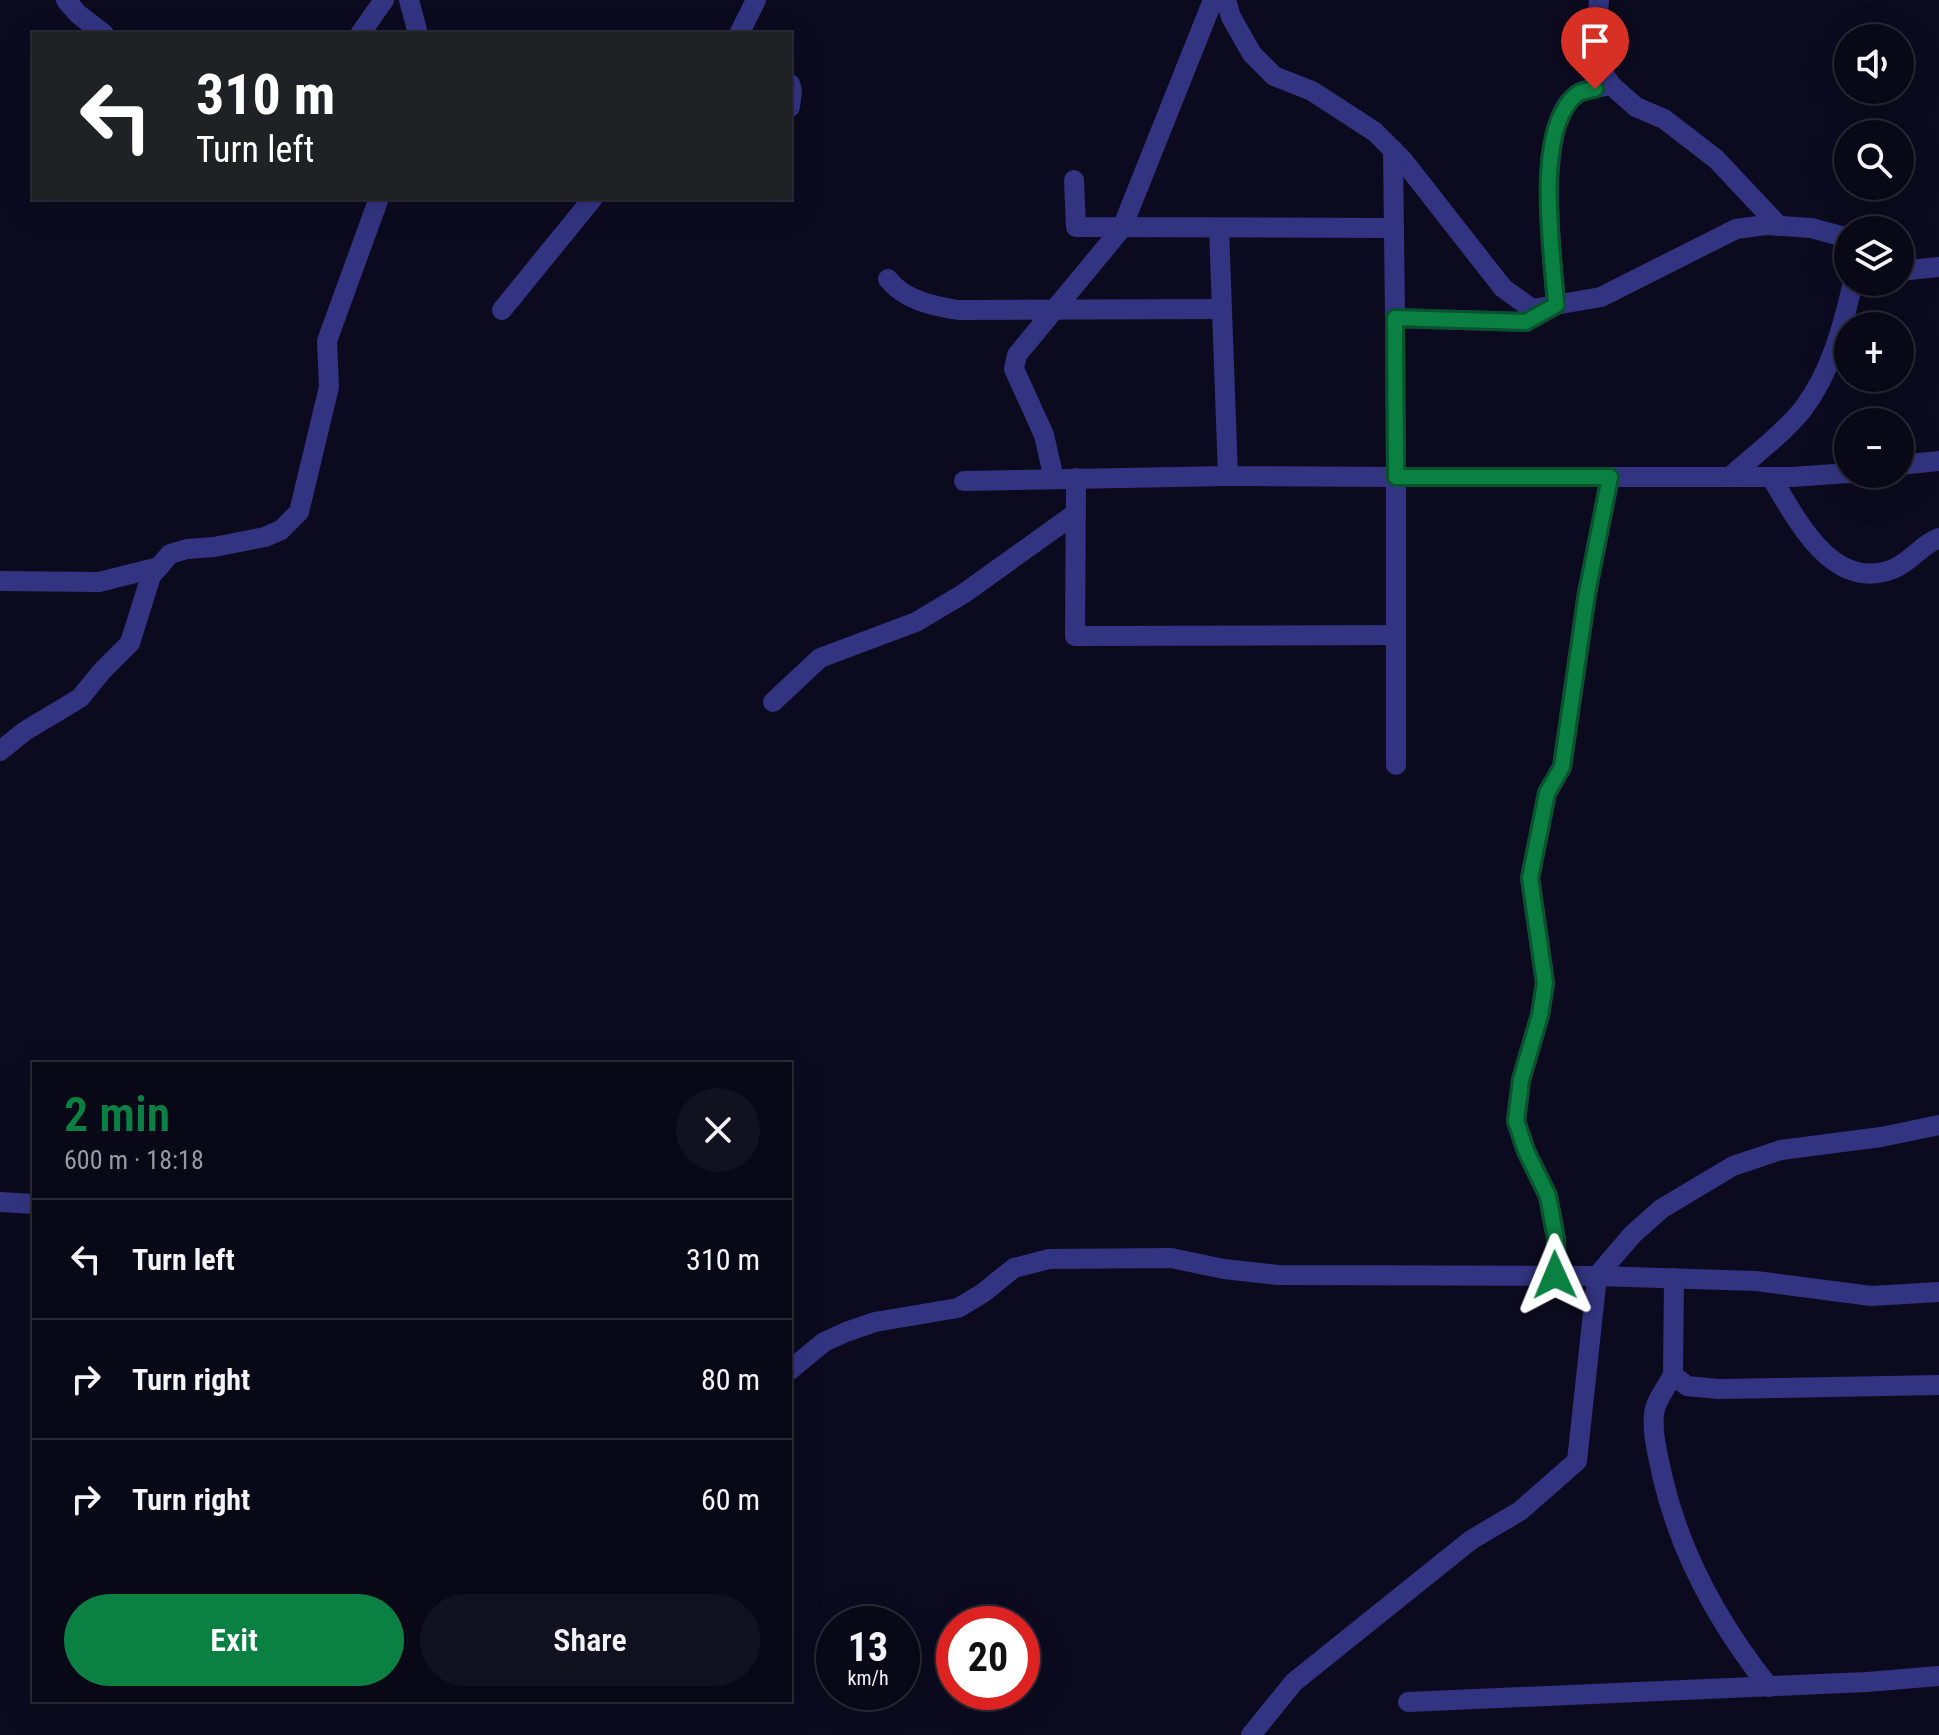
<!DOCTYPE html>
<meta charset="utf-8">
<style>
:root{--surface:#090816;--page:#12111f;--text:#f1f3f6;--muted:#999aa1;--line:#292935;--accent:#0b8043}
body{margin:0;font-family:"Roboto Condensed",sans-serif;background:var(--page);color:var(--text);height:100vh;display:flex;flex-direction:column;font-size:30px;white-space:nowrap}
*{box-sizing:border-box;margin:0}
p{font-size:26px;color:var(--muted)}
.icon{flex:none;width:44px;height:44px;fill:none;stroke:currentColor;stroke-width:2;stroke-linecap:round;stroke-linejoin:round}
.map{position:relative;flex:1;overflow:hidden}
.details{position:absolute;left:32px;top:1062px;width:760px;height:640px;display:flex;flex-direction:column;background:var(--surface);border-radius:0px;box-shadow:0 8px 32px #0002,0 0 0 2px var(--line)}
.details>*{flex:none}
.top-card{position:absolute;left:32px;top:32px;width:760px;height:168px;border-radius:0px;box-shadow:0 8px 32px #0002,0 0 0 2px var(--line);background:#202124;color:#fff;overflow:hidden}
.fabs{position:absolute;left:1834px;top:24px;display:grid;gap:16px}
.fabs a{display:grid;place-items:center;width:80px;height:80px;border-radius:50%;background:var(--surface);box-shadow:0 8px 32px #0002,0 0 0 2px var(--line);font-size:40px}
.speed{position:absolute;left:816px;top:1606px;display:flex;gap:16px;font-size:40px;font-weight:700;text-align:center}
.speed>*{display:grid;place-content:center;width:104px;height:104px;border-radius:50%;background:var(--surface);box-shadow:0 8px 32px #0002,0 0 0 2px var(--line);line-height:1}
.speed small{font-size:20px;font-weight:400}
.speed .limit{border:12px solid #d22;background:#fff;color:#111}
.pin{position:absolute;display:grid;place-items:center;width:68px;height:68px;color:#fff;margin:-82px -34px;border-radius:50% 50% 50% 0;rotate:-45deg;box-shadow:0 0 8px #0007}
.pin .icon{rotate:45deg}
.me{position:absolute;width:88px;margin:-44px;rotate:359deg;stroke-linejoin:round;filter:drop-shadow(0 0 6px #0008)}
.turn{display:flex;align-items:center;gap:28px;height:168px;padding:0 32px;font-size:36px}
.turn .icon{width:104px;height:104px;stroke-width:2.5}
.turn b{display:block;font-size:56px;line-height:68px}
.round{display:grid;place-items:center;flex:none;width:84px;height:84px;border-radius:42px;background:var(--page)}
.headline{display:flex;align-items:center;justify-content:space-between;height:136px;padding:0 32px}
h1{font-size:48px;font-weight:600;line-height:60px;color:var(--accent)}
.cta{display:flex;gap:16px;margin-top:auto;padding:16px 32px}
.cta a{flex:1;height:92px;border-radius:48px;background:var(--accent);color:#fff;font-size:32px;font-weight:600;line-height:92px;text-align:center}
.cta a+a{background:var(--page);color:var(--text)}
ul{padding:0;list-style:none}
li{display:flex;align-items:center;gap:24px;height:120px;padding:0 32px;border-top:2px solid var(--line)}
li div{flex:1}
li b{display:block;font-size:30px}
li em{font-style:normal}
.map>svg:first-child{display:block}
</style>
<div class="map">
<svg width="1939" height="1735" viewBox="0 0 1939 1735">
<rect width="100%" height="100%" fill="#0c0a1e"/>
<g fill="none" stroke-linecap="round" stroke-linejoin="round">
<g stroke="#323481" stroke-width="20">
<path d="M66 0 78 14 104 34"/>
<path d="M409 0 418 34"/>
<path d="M1226 0 1231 17 1252 54 1274 76 1312 91 1375 132 1402 159 1503 288 1532 309 1601 297 1736 229 1766 225 1811 228 1841 236 1848 242"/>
<path d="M1599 0 1596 42 1599 66 1611 85 1636 107 1664 119 1716 159 1779 226"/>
<path d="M360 34 384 0"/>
<path d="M739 34 756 0"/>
<path d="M790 84 792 91 790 107"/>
<path d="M1393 150 1395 318 1526 322 1556 305C1553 260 1532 116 1581 92 1589 88 1602 87 1611 85"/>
<path d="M1074 180 1076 227 1394 228"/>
<path d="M1219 228 1228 476 1396 477V765"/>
<path d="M1900 271 1939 267"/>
<path d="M888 279C904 300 933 306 958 310L1222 309"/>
<path d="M502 310 593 198"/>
<path d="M1395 318 1396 477H1792L1848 473"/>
<path d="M1900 465 1939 461"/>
<path d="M1730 477C1754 455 1783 434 1803 409 1831 372 1843 326 1853 282"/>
<path d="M1771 477C1796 518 1832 593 1893 569 1911 562 1922 544 1939 538"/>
<path d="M1076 478 1075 636 1396 635"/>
<path d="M1054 479 1044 435 1014 369 1017 355 1122 228 1213 0"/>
<path d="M964 481 1228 476"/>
<path d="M0 581 99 582 159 567"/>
<path d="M773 702 820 658 916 622 963 594 1076 513"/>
<path d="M0 751 25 731 80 698 102 671 130 643 151 576 170 554 187 549 214 547 265 537 281 530 299 512 329 387 327 341 379 198"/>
<path d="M1939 1125 1881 1137 1781 1150 1733 1166 1661 1209 1632 1235 1597 1276 1756 1281 1871 1296 1939 1292"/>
<path d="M0 1202 34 1204"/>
<path d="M1555 1275 1556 1239 1548 1196 1526 1151 1516 1121 1521 1080 1540 1015 1545 983 1530 878 1547 793 1562 767 1587 593 1610 477"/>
<path d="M1674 1278 1673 1375 1687 1386 1718 1389 1939 1385"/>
<path d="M790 1370 824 1342 846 1332 875 1322 958 1308 983 1293 1014 1268 1049 1259 1171 1258 1224 1269 1278 1275 1597 1276 1577 1461 1520 1511 1471 1540 1294 1682 1251 1735"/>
<path d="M1673 1375C1667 1387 1655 1401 1654 1414 1652 1434 1658 1455 1662 1475 1680 1554 1718 1623 1769 1687"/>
<path d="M1408 1702 1867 1682 1939 1676"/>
</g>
</g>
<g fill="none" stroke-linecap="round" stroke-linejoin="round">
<g stroke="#07532c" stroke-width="20">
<path id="route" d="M1555 1275 1556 1239 1548 1196 1526 1151 1516 1121 1521 1080 1540 1015 1545 983 1530 878 1547 793 1562 767 1587 593 1610 477H1396L1395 318 1526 322 1556 305C1553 253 1532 130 1577 94 1582 91 1589 90 1595 89"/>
</g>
<use href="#route" stroke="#0b8043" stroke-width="14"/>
</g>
</svg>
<div class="fabs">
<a><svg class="icon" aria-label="sound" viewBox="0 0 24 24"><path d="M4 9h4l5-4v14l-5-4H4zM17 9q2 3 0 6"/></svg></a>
<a><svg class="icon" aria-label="search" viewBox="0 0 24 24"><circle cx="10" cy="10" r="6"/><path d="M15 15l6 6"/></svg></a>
<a><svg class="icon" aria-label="layers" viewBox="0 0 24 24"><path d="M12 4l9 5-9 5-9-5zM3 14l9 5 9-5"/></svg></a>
<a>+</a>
<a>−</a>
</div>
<div class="speed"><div>13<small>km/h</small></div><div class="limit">20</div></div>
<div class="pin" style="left:1595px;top:89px;background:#d93025"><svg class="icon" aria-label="arrive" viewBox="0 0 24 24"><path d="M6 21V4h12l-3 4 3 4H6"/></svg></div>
<svg class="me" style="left:1555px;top:1275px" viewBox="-20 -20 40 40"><path d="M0-17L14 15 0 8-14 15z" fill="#0b8043" stroke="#fff" stroke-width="4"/></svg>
<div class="top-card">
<div class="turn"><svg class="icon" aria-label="left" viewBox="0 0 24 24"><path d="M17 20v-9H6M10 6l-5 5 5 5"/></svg><div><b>310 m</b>Turn left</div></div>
</div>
<section class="details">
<div class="headline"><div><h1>2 min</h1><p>600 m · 18:18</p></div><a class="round"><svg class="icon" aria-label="close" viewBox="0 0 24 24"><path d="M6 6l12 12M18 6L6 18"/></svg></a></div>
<ul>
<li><svg class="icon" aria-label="left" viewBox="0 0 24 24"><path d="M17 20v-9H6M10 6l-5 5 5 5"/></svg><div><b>Turn left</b></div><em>310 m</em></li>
<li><svg class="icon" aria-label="right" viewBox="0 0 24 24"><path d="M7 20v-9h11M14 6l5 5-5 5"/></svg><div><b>Turn right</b></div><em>80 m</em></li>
<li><svg class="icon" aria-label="right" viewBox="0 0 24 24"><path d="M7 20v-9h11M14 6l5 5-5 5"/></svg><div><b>Turn right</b></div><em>60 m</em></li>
</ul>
<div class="cta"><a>Exit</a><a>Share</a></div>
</section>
</div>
